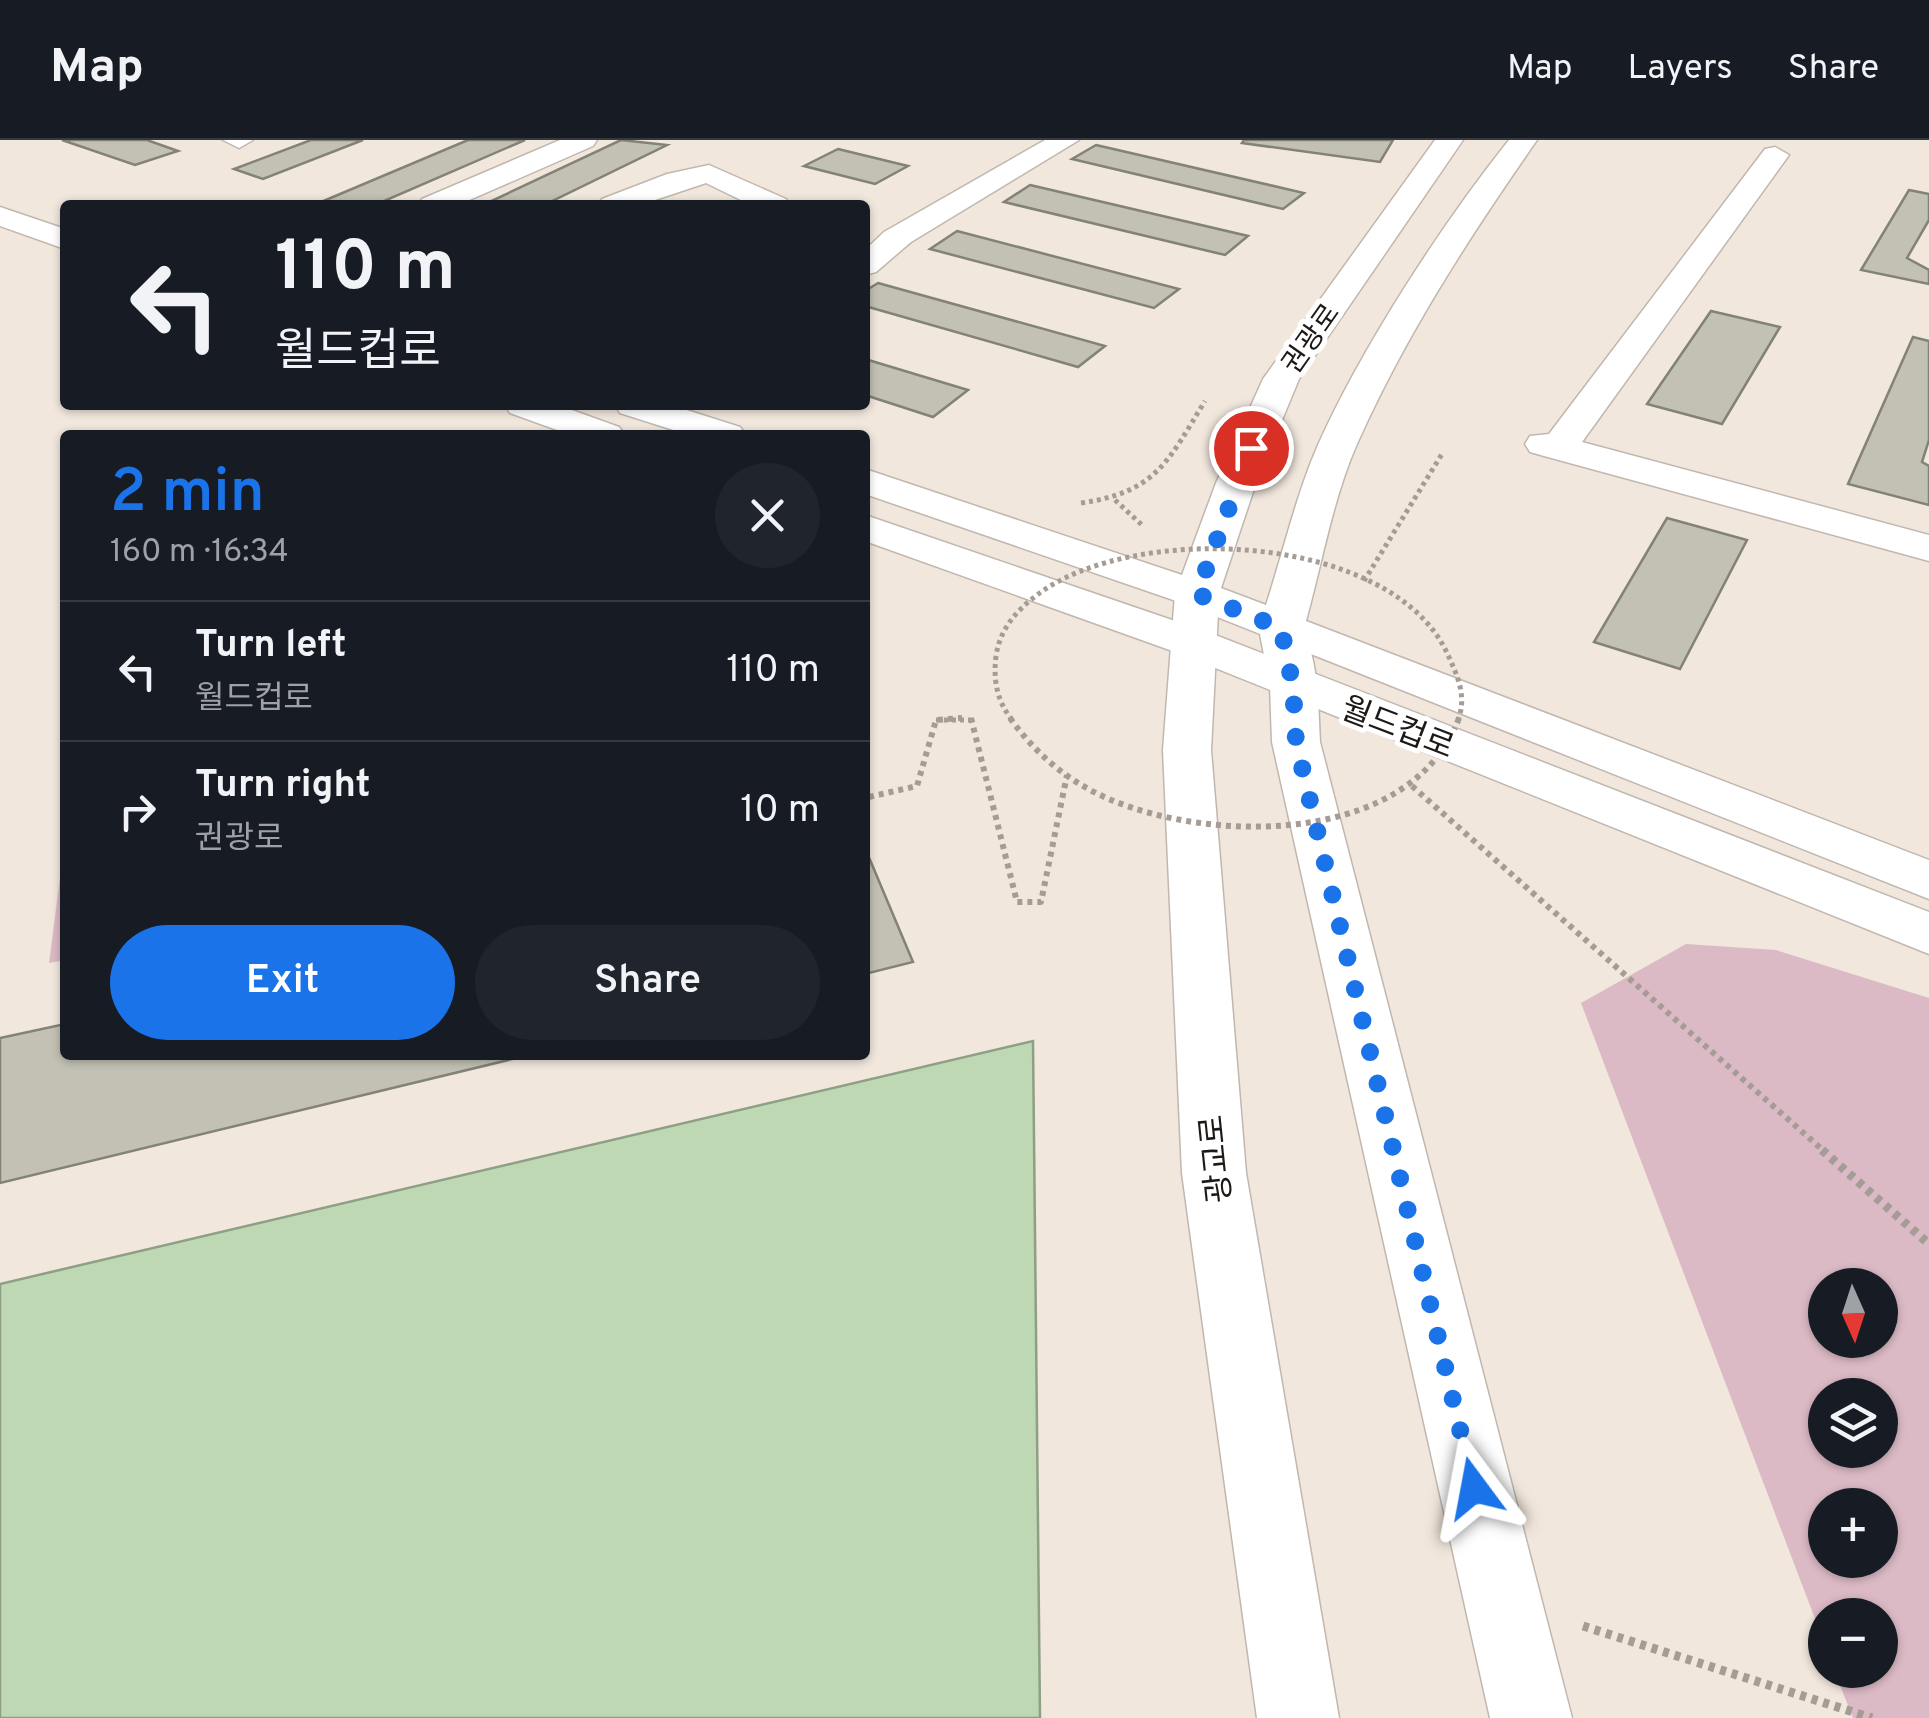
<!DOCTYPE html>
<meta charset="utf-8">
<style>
:root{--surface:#171b24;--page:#20242c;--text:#f1f3f6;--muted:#9ea1a6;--line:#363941;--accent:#1a73e8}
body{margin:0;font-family:Overpass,"Noto Sans KR",sans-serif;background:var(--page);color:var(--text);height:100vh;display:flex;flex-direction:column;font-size:38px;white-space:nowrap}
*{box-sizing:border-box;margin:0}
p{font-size:32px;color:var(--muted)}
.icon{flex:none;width:55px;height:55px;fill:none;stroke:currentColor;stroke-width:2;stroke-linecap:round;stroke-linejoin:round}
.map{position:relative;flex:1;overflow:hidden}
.sheet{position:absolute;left:60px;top:290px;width:810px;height:630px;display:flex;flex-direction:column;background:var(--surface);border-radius:10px;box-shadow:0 2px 8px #0004}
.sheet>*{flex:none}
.top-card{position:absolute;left:60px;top:60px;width:810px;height:210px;border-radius:10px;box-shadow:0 2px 8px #0004;background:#171b24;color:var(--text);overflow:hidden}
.needle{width:65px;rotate:177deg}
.fabs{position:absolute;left:1808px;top:1128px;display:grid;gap:20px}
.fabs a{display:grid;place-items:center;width:90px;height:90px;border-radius:50%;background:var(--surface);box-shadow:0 2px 8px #0004;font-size:50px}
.pin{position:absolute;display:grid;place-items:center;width:85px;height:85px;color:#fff;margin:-42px;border:5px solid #fff;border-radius:50%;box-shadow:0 2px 10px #0007}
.me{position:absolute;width:110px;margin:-55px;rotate:347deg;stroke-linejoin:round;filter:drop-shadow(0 0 8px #0008)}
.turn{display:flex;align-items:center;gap:35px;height:210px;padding:0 50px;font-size:45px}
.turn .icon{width:130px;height:130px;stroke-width:2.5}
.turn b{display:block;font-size:70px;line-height:85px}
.round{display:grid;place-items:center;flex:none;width:105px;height:105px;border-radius:52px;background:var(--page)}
.summary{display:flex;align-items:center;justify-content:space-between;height:170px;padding:0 50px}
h1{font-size:60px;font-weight:600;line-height:75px;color:var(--accent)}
.cta{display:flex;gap:20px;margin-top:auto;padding:20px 50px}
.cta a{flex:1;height:115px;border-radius:60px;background:var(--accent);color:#fff;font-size:40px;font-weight:600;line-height:115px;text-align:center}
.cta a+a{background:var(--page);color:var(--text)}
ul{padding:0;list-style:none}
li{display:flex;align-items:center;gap:30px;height:140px;padding:0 50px;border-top:2px solid var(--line)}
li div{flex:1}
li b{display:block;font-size:38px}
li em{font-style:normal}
header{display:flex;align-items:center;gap:60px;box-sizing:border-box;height:140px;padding:0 50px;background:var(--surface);border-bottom:2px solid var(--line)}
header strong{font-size:48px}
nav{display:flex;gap:55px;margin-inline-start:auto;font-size:35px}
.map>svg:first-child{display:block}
</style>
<header>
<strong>Map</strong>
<nav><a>Map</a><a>Layers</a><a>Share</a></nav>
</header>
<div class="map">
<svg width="1929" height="1578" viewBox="0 0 1929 1578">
<rect width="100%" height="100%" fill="#f1e7dd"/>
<g fill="#dcbac5" fill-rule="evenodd">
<path d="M65 699V820L49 823Z"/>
<path d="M1686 804 1776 810 1929 858V1578H1853L1834 1530H1880V1475H1825V1505L1581 863ZM1825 1145H1880V1200H1825ZM1825 1255H1880V1310H1825ZM1825 1365H1880V1420H1825Z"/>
</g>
<path fill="#bed8b3" stroke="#8e9f84" stroke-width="2.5" d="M1033 901 1040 1578H0V1144Z"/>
<g fill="#c2c1b4" stroke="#838276" stroke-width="2.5">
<path d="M62 0H147L178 11 135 25Z"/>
<path d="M311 0H363L263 39 234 29Z"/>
<path d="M468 0H525L375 65H314Z"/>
<path d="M621 0 667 5 544 65H483Z"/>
<path d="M1244 0H1393L1380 22 1242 3Z"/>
<path d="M1096 5 1304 53 1283 69 1072 19Z"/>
<path d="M838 9 908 26 875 44 804 26Z"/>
<path d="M1030 45 1248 96 1225 115 1004 62Z"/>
<path d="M1909 50 1929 54V80L1907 118 1929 130V144L1861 130Z"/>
<path d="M957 91 1179 149 1154 168 930 109Z"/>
<path d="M878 143 1105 206 1078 227 865 166V151Z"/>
<path d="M1711 171 1780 187 1722 284 1647 264Z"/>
<path d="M1913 197 1929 201V300L1922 322 1929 326V365L1848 344Z"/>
<path d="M865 219 968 250 933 277 865 255Z"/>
<path d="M1667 378 1747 400 1680 529 1594 502Z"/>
<path d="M865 708 913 822 865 834Z"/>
<path d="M65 884V915H529L0 1043V898Z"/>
</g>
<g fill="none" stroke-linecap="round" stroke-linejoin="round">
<g stroke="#c1b7ae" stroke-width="3">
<g id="minor">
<path d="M223 0H253L239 8Z"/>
<path d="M560 0H597L593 6 458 65H418L422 59Z"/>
<path d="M1045 0H1079L911 102 876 132 865 135V110L884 92Z"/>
<path d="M1775 7 1789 15 1582 302 1929 395V421L1544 316 1530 312 1525 304 1530 296 1549 294 1765 9Z"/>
<path d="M709 25 786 59 790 65H751L706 43 640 65H598L602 59 667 34Z"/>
</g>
</g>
<g stroke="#c1b7ae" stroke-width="3">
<g id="tertiary">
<path d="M1435 0H1463L1299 239 1256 343 1221 448 1266 465C1283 413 1296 355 1318 305 1362 207 1442 84 1509 0H1537C1470 96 1405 196 1357 304 1333 358 1322 423 1306 481L1929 720V759L1182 463 865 354V329L1182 435 1216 343 1263 239Z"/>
<path d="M0 67 65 89V109L0 86Z"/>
<path d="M505 265H558L619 287 625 295H571L510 273Z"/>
<path d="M615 265H671L740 287 746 295H689L620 273Z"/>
<path d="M865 375 1210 493 1929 772V814L1178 513 865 401Z"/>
</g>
</g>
<g stroke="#c1b7ae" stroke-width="3">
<g id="secondary">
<path d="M1197 441 1212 445 1219 454 1211 610 1246 1033 1339 1578H1257L1182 1033 1163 610 1175 454 1182 445Z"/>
<path d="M1281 476 1297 480C1319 512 1318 564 1320 602L1572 1578H1490L1272 602 1270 546 1259 489 1265 480Z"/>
</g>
</g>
<g stroke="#a59d95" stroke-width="5" stroke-dasharray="4 4" stroke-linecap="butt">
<path d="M1115 360 1142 385"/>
<path d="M1081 363C1157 352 1168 321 1205 261"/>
<path d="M1364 441 1442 314"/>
<path d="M936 580H972"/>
</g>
<g stroke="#a59d95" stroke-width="6" stroke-dasharray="5 5" stroke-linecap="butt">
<path d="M971 578 1017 762H1041L1067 635"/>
<path d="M1412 646 1825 1012"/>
<path d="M869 657 917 646 936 580 962 578"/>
</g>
<g stroke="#a59d95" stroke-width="9" stroke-dasharray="6 6" stroke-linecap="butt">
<path d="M1822 1010 1929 1104"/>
<path d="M1583 1486 1872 1578"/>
</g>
<use href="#minor" fill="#fff" fill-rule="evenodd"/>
<use href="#tertiary" fill="#fff" fill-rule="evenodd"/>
<use href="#secondary" fill="#fff" fill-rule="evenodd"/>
<path stroke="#a59d95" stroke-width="5" stroke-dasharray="4 4" stroke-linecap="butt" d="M1012 580C997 561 993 540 996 516 1000 489 1016 471 1037 455 1134 381 1393 392 1448 515 1458 537 1467 557 1458 580"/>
<path stroke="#a59d95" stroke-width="6" stroke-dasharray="5 5" stroke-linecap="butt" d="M1010 578C1036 614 1067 641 1109 659 1214 704 1412 705 1459 578"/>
</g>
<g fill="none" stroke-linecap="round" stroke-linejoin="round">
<path stroke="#1a73e8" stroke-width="18" stroke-dasharray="0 32.4" d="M1251 308 1197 454 1281 488 1293 546 1296 602 1474 1348"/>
</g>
<g text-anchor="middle" stroke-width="10" stroke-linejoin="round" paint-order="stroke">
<g font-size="28" fill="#1d1916" stroke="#fff">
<text transform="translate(1310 198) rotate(-55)" y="10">권광로</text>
</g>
<g font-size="32" fill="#1d1916" stroke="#fff">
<text transform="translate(1398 587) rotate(21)" y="11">월드컵로</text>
<text transform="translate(1215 1019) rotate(-96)" y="11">광교로</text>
</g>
</g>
</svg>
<div class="fabs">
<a><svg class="needle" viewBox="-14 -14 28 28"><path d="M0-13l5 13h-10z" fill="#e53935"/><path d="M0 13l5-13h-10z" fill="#9ea1a6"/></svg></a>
<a><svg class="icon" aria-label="layers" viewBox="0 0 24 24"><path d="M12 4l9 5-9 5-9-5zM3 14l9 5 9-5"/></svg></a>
<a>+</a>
<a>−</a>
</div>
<div class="pin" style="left:1251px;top:308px;background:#d93025"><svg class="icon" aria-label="arrive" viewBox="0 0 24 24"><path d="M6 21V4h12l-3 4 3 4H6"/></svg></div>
<svg class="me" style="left:1474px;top:1348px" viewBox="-20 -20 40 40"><path d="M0-17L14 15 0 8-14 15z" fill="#1a73e8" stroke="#fff" stroke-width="4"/></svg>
<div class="top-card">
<div class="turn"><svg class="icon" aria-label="left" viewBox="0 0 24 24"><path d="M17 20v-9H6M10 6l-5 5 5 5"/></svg><div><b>110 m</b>월드컵로</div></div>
</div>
<section class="sheet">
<div class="summary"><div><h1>2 min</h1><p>160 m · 16:34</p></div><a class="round"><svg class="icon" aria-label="close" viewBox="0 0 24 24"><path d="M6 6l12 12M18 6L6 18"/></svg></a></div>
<ul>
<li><svg class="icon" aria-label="left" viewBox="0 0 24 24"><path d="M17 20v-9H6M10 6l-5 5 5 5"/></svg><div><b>Turn left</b><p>월드컵로</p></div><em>110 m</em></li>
<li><svg class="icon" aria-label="right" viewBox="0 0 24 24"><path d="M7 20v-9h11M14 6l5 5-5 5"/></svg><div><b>Turn right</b><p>권광로</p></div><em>10 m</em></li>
</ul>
<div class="cta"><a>Exit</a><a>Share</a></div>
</section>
</div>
